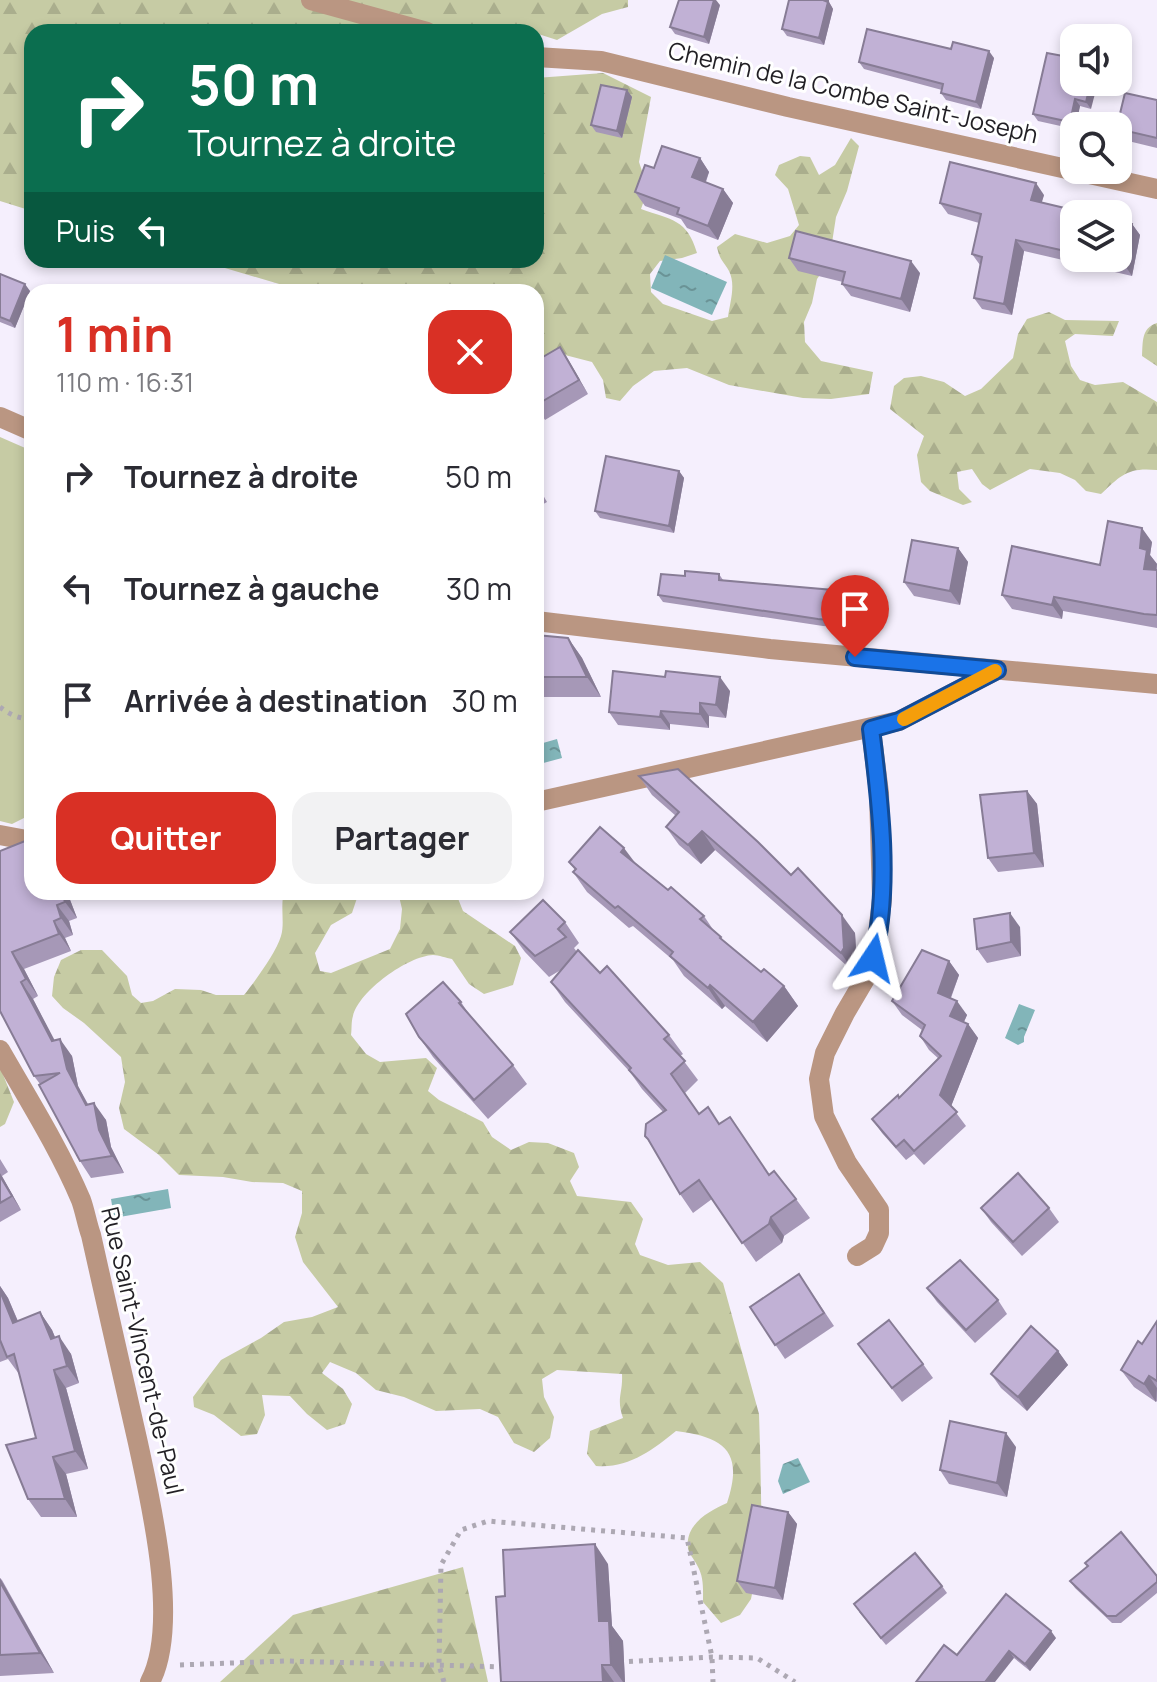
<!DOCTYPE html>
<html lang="fr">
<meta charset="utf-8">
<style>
:root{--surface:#fff;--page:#f2f2f3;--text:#2b2b33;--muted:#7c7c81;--accent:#d93025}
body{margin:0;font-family:Manrope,sans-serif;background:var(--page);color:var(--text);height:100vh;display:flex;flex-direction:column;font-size:30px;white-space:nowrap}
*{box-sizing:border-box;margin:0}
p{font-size:26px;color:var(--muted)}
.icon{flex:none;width:44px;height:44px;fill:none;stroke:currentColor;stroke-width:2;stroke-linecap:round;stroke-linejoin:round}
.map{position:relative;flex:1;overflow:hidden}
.panel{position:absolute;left:24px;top:284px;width:520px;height:616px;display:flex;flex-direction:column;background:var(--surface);border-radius:24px;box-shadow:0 4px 12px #0003}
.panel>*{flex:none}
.guide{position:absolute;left:24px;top:24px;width:520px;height:244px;border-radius:24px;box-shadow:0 4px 12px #0003;background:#0b6e4f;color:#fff;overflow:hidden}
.controls{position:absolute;left:1060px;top:24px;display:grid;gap:16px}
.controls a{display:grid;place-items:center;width:72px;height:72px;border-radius:16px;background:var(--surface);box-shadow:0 4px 12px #0003;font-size:40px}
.pin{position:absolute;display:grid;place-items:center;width:68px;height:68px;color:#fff;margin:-82px -34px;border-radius:50% 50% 50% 0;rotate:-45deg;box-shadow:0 0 8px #0007}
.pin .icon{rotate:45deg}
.me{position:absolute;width:88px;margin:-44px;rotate:10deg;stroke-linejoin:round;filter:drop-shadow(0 0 6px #0008)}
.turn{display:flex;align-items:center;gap:28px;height:168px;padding:0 32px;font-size:36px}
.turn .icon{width:104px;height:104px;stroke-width:2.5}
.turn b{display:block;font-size:56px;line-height:68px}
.then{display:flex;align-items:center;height:76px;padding:0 32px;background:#0003;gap:16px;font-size:30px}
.round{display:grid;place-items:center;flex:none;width:84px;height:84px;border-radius:24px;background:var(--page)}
.headline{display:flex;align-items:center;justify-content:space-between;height:136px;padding:0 32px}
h1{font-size:48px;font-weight:700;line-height:60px;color:var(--accent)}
.action{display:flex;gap:16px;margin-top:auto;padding:16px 32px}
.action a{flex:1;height:92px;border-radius:24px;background:var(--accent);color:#fff;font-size:32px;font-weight:700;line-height:92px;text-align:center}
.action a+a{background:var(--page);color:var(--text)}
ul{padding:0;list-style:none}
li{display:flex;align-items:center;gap:24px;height:112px;padding:0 32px}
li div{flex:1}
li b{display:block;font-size:30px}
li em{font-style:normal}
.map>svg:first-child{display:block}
</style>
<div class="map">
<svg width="1157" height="1682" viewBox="0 0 1157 1682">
<defs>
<pattern id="forest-firs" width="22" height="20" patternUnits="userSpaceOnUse" patternTransform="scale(2)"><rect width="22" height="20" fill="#c6cba4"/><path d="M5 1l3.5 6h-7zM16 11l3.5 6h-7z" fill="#aaae8d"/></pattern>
<pattern id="water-ripples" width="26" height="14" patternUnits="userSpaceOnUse" patternTransform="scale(2)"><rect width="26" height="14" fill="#82b5b9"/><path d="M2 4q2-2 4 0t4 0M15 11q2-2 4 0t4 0" fill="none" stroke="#6a9396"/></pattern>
</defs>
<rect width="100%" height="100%" fill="#f5effd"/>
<g fill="url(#forest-firs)">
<path d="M0 0H628V7L602 14 557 40 532 32H32V211L0 201Z"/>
<path d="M603 73 651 97 639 162 648 189 641 209C672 220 687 219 697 253L682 258 660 261 650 274 651 292 663 304 712 321 728 317C730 302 736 285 729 271 723 260 720 261 717 247L735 234 767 243 790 236 799 225 788 189 775 175 779 165 800 156 810 157 819 175 835 165 851 138 859 146 847 191 836 217 829 262 817 279 812 303 804 322 805 342 821 361 873 372 869 394 831 399 803 398 729 385 687 368 654 371 633 386 620 401 606 398 603 380 592 362 565 355 536 362V292H306L198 260H536V78Z"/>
<path d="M1049 312 1065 320 1119 321 1113 336 1075 334 1065 341 1071 366 1080 380 1095 385 1123 382 1157 402V470C1128 467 1121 475 1101 494L1086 491 1075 480 1060 473 1030 469 990 490 982 484 972 469 957 472 959 489 972 502 963 505 930 491 921 482 917 455 924 436 890 409 894 386 904 378 921 376 944 382 965 396 981 389 1013 358 1018 334 1027 319Z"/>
<path d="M1157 323V366L1142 356C1143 342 1141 328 1157 323Z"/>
<path d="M284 892H359L352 913 331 925 315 953 320 971 331 973 390 949 400 929 402 909 398 892H452L457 896 463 911 515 946 521 958 513 985 484 994 469 984 452 959C446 958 439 955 433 955 408 956 359 991 353 1016 351 1022 352 1029 351 1035L366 1054 380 1062 426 1058 437 1068 428 1091 439 1100 483 1122 492 1137 511 1150 529 1142 548 1143 574 1153 579 1167 570 1181 577 1196 631 1202 643 1219 635 1244 640 1255 668 1265 700 1262 723 1283 759 1414 760 1446 762 1543 751 1599 740 1615 721 1623 703 1602C703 1588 704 1577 697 1565 694 1559 689 1554 688 1548 685 1524 709 1511 727 1503 744 1452 725 1437 676 1431 653 1450 627 1469 596 1466L587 1454 590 1431 623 1418C616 1398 623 1394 622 1374L557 1370 542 1379 544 1397 554 1417 550 1438 534 1452 514 1443 498 1417 480 1409 436 1411 404 1397 376 1390 356 1373 330 1362 322 1373 343 1389 352 1404 345 1424 327 1430 307 1414 290 1396 262 1395 265 1415 257 1434 241 1436 214 1415 194 1407 193 1397 221 1360 261 1338 284 1322 312 1317 338 1307 303 1262 295 1237 302 1213V1191L283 1183 252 1182 223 1177 179 1175 159 1155 124 1129 119 1108 125 1082 121 1057 84 1023 63 1008 52 996 54 977 61 960 81 950H102L127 976 132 995 141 1003 153 1001 175 989 201 990 216 995H244C255 981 276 953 281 936 285 923 280 907 284 892Z"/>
<path d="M0 1067 14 1102 5 1124 0 1127Z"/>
<path d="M463 1567 488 1682H220L293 1615Z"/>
</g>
<path fill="#c6cba4" d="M0 437 32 451V814L12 824 0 821Z"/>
<g fill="url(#water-ripples)">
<path d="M665 255 727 282 712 315 651 288Z"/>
<path d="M557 739 562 758 536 765V745Z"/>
<path d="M1019 1004 1035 1010 1024 1037V1042L1018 1045 1005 1038Z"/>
<path d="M168 1189 171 1208 114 1218 111 1199Z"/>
<path d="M798 1458 810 1482 783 1494 778 1481 783 1464Z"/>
</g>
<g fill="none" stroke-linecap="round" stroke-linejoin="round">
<g stroke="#ada8b3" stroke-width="5" stroke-dasharray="4 6" stroke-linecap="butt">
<path d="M0 707C9 714 20 720 32 718"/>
<path d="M619 1662 712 1657 757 1658 795 1682"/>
<path d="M180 1665 286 1661 506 1667"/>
<path d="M444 1682 439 1665 441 1565 461 1530 488 1521 687 1538 712 1657 713 1682"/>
</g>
<g stroke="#ba9682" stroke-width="20">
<path d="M311 0 427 32"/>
<path d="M536 57 601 61 788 107 1157 189"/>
<path d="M0 417 32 431"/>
<path d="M536 621 770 649 1157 684"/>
<path d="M536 802 899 721 997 670"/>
<path d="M0 835 32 841"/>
<path d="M0 1050C28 1099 59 1148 81 1200 85 1211 87 1224 91 1235 98 1265 104 1294 111 1324 120 1364 129 1403 138 1443 151 1504 180 1625 150 1682"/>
<path d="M857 1256 873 1246 879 1233V1210L847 1163 824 1116 819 1079 825 1053 845 1013 868 974 877 942 882 899 879 793 871 729"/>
</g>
</g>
<g fill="#a698b7">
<path d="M829 2 833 9 824 45 787 36 782 29Z"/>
<path d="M720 5 709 44 675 34 670 27Z"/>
<path d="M951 49 994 58 981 109 946 100 941 93 942 90 864 69 859 62Z"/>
<path d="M1074 58 1091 109 1080 106 1074 129 1038 121 1033 114Z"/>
<path d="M627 90 632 97 622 138 596 132 591 125Z"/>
<path d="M1157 100V148L1124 140 1118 131V126Z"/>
<path d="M700 158 709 172 706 182 723 189 733 203 718 240 687 228 681 219 645 206 635 192 654 168Z"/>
<path d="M1044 195 1041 203 1074 214V258H1118L1132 224 1140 235 1132 276 1024 251 1012 315 982 309 974 298 980 265 972 254 979 223 948 214 940 203Z"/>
<path d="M789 258 920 273 910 312 851 296 842 284 843 282 798 271Z"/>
<path d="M0 274 30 291 15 328 0 322Z"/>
<path d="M560 347 588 394 545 420 536 406V361Z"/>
<path d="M679 471 684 478 674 533 600 518 595 511Z"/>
<path d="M536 483 547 502 536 508Z"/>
<path d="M1152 542 1150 555 1157 564V628L1063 611 1062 619 1012 609 1002 595 1100 565Z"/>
<path d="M958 548 968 562 960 605 914 596 904 582Z"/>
<path d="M719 574 723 580 856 592 861 599 858 629 823 626 663 602 658 595 685 576Z"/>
<path d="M536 635 568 638 582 658 601 697H536Z"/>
<path d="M730 691 726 718 709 716V728L670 724V730L618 725 609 712Z"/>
<path d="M639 776 791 875 855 933 857 967 854 972 715 850 701 864 679 845 666 827 676 816 652 795Z"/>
<path d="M1027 791 1037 804 1044 867 998 872 988 858Z"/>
<path d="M30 839 32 841V892H67L77 918 69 921 73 935 65 938 71 951 24 969 38 996 33 999 54 1041 72 1056 78 1086 88 1104 106 1120 111 1147 124 1173 91 1178 80 1161 40 1084 34 1076 0 1011Z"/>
<path d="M569 862 635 863 668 890 704 916 714 931 725 942 761 972 784 986 798 1006 767 1042 725 1006 722 1009 684 976 673 960 633 926 629 928 587 892 573 872 575 870Z"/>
<path d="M565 922 579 943 574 948 577 952 669 1035 683 1054 680 1056 698 1080 685 1093 699 1114 720 1124 770 1175 796 1199 810 1218 784 1236 782 1243 756 1262 712 1199 693 1213 680 1194 655 1151 645 1136 663 1112 642 1089 630 1072 565 1002 551 982 564 968 549 977 525 952 510 932Z"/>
<path d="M1020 927 1021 956 987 963 977 949Z"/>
<path d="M949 961 959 975 951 998 967 1015 964 1022 968 1024 978 1038 951 1106 966 1126 924 1165 914 1154 906 1160 882 1133 872 1119 900 1098 939 1059 929 1050 920 1036 922 1030 902 1015 892 1001Z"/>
<path d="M461 1002 472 1019 513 1065 527 1084 488 1119 433 1057 419 1037Z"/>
<path d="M0 1159 8 1172 2 1176 21 1210 0 1222Z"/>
<path d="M981 1208H1049L1059 1222 1022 1256 991 1222Z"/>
<path d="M799 1274 834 1326 785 1359 750 1307Z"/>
<path d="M0 1286 8 1298 18 1321 40 1312 52 1330 55 1337 71 1354 79 1383 66 1388 88 1469 66 1474 77 1517H41L28 1499 36 1438 19 1374 8 1359 0 1362Z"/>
<path d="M927 1288 998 1300 1007 1314 975 1343 937 1302Z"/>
<path d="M1157 1321V1401L1156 1402 1134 1387 1121 1370 1142 1344Z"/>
<path d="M858 1344 923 1364 933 1378 902 1402Z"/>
<path d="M1058 1351 1068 1365 1027 1411 1001 1388 991 1374Z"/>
<path d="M1016 1447 1007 1497 949 1484 940 1470Z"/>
<path d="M788 1512 797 1524 783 1600 746 1593 737 1581Z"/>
<path d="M608 1564 612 1626 623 1641 625 1682H501Z"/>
<path d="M1088 1566 1157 1576V1593L1121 1623H1112L1075 1588 1070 1581Z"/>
<path d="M0 1578 2 1580 54 1673 0 1676Z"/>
<path d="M942 1586 947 1593 886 1645 859 1612Z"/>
<path d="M1056 1638 1030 1671 1014 1658 957 1655Z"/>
</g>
<g fill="#877c95">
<path d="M714 0H716L720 5 709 44 704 37Z"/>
<path d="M822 0H829V2L833 9 824 45 819 38Z"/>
<path d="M989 51 994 58 981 109 976 102Z"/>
<path d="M1091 82H1098L1091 109 1086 102Z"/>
<path d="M627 90 632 97 622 138 617 131Z"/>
<path d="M1075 99 1080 106 1076 126H1074V128L1070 122Z"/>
<path d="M700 158 709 172 702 191 692 177Z"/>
<path d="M1036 183 1044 195 1039 212 1031 200Z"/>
<path d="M723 189 733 203 718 240 708 226Z"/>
<path d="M1132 224 1140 235 1132 276 1124 264Z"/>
<path d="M1016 240 1024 251 1012 315 1004 304Z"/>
<path d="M911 261 920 273 910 312 901 299Z"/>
<path d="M25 284 30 291 15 328 10 321Z"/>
<path d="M560 347 569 361 588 394 579 380Z"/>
<path d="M679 471 684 478 674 533 669 526Z"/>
<path d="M1142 528 1152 542 1150 555 1157 564 1154 583 1144 569 1140 548Z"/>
<path d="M958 548 968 562 960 605 950 591Z"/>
<path d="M856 592 861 599 858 629 853 622Z"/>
<path d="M1054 597 1063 611 1062 619 1052 605Z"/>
<path d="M568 638 582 658 601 697 587 677Z"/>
<path d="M720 677 730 691 726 718 716 705Z"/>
<path d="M700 703 709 716V728L700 714Z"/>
<path d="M661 711 670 724V730L660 717Z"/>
<path d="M1027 791 1037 804 1044 867 1034 853Z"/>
<path d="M702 831 715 850 701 864 688 845Z"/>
<path d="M624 848 639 868 621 852Z"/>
<path d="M62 892H67L77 918 65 902Z"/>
<path d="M57 905 69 921 73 935 61 918Z"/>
<path d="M1010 913 1020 927 1021 956 1011 942Z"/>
<path d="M842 915 855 933 857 967 854 972 841 953Z"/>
<path d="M54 921 65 938 71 951 59 934Z"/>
<path d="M12 952 24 969 38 996 26 979Z"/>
<path d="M949 961 959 975 947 1007 938 993Z"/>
<path d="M21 982 33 999 64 1058 52 1041Z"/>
<path d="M710 985 725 1006 722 1009 708 988Z"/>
<path d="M784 986 798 1006 767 1042 753 1022Z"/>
<path d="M957 1001 967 1015 960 1030 950 1016Z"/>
<path d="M968 1024 978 1038 950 1109 940 1095Z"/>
<path d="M60 1039 72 1056 78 1086 97 1122 86 1105 67 1069Z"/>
<path d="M94 1103 106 1120 111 1147 124 1173 112 1156 99 1130Z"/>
<path d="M0 1173 21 1210 12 1196 0 1176Z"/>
<path d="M771 1217 784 1236 782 1243 769 1224Z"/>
<path d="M0 1286 8 1298 26 1341 13 1323 0 1291Z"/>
<path d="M40 1312 52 1330 63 1357 51 1339Z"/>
<path d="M59 1336 71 1354 79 1383 67 1366Z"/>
<path d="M1058 1351 1068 1365 1027 1411 1018 1397Z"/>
<path d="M54 1370 66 1388 88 1469 75 1451Z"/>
<path d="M1149 1376 1157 1388 1156 1402 1144 1384Z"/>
<path d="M1006 1433 1016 1447 1007 1497 997 1483Z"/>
<path d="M53 1457 66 1474 77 1517 65 1499Z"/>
<path d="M788 1512 797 1524 783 1600 775 1588Z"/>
<path d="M595 1544 608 1564 612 1626 623 1641 625 1682H623L611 1665 599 1621Z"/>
<path d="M0 1578 54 1673 40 1653 0 1582Z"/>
<path d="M1051 1631 1056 1638 1030 1671 1025 1664Z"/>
<path d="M1009 1651 1014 1658 995 1682H985Z"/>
<path d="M602 1665 614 1682H603Z"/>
</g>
<g fill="#c1b1d5" stroke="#877c95" stroke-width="2">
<path d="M679 0H714L704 37 670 27Z"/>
<path d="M789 0H823L828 2 819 38 782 29Z"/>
<path d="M867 29 951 49 953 42 989 51 976 102 941 93 943 84 859 62Z"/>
<path d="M1047 53 1074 58V82H1091L1086 102 1075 99 1070 122 1033 114Z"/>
<path d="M601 85 627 90 617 131 591 125Z"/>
<path d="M1125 93 1157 100V138L1118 129 1117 126Z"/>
<path d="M662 146 700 158 692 177 723 189 708 226 677 214 679 208 635 192 645 165 654 168Z"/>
<path d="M950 162 1036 183 1031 200 1090 214H1074V253L1016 240 1004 304 974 298 982 257 972 254 981 214 940 203Z"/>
<path d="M1118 220 1132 224 1124 264 1096 258H1118Z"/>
<path d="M796 231 911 261 901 299 842 284 845 272 789 258Z"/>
<path d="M0 274 25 284 10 321 0 317Z"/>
<path d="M560 347 579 380 536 405V361Z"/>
<path d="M606 456 679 471 669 526 595 511Z"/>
<path d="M536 485 542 495 536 498Z"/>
<path d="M1108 521 1142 528 1140 548 1147 550 1144 569 1157 570V615L1144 614 1054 597 1052 605 1002 595 1012 546 1100 565Z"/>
<path d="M912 540 958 548 950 591 904 582Z"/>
<path d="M685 571 719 574V580L856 592 853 622 818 619 658 595 661 574 685 576Z"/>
<path d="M536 635 568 638 587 677H536Z"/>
<path d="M613 671 665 677 666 671 720 677 716 705 700 703V714L661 711 660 717 609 712Z"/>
<path d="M678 769 758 842 791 875 798 868 842 915 844 948 841 953 702 831 688 845 666 827 679 812 639 776Z"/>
<path d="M1027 791 1034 853 988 858 980 795Z"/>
<path d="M600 827 624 848 621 852 668 890 671 887 704 916 700 919 721 937 720 938 761 972 764 969 784 986 753 1022 710 985 708 988 670 956 673 952 618 906 615 908 573 872 576 869 569 862Z"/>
<path d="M30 839 32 843V892H62L65 902 57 905 61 918 54 921 59 934 12 952 26 979 21 982 52 1041 60 1039 67 1069 86 1105 94 1103 99 1130 112 1156 80 1161 39 1085 60 1073 34 1076 0 1011V851Z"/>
<path d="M543 900 565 922 558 929 566 937 535 956 510 932Z"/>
<path d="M1010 913 1011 942 977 949 974 919Z"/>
<path d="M578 950 600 973 607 966 669 1035 664 1039 685 1061 671 1074 699 1114 708 1107 719 1124 730 1117 769 1175 774 1171 796 1199 771 1217 769 1224 742 1243 699 1180 680 1194 648 1139 645 1136 646 1124 666 1110 629 1070 631 1068 551 982Z"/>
<path d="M922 950 949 961 938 993 957 1001 950 1016 968 1024 940 1095 957 1112 914 1151 904 1140 896 1147 872 1119 898 1095 899 1098 941 1056 920 1036 925 1025 892 1001Z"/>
<path d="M443 982 461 1002 459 1003 513 1065 474 1100 419 1037 406 1014Z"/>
<path d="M1018 1173 1049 1208 1013 1242 981 1208Z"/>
<path d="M0 1176 12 1196 0 1203Z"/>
<path d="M960 1260 998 1300 966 1330 927 1288Z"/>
<path d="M799 1274 824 1313 775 1345 750 1307Z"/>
<path d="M0 1291 13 1323 40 1312 51 1339 59 1336 67 1366 54 1370 75 1451 53 1457 65 1499H28L6 1445 36 1438 14 1354 7 1357 0 1340Z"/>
<path d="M889 1320 923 1364 892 1388 858 1344Z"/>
<path d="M1157 1321V1381L1149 1376 1144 1384 1121 1370 1138 1341 1142 1344Z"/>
<path d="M1031 1326 1058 1351 1018 1397 991 1374Z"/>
<path d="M950 1421 1006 1433 997 1483 940 1470Z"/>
<path d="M752 1505 788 1512 775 1588 737 1581Z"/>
<path d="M1121 1532 1157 1576V1582L1116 1616H1107L1070 1581 1088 1566 1085 1563Z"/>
<path d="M595 1544 599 1621H609L611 1665H602L603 1682H501L496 1597 505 1596 503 1550Z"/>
<path d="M915 1553 942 1586 881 1638 854 1604Z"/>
<path d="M0 1582 40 1653 0 1655Z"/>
<path d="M1006 1594 1051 1631 1025 1664 1009 1651 985 1682H916L944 1645 957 1655Z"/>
</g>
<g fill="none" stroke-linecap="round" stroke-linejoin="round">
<g stroke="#114b97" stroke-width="20">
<path id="route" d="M855 657 997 670 899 721 871 729C880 800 891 888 873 958"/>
</g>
<use href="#route" stroke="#1a73e8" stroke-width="14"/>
<path stroke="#f59e0b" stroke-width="14" d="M904 719 995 671"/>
</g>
<g text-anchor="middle" stroke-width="6" stroke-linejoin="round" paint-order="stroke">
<g font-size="24" fill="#211f24" stroke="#fff">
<text transform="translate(853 93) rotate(13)" y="8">Chemin de la Combe Saint-Joseph</text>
<text transform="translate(142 1351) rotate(77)" y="8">Rue Saint-Vincent-de-Paul</text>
</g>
</g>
</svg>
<div class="controls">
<a><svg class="icon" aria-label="sound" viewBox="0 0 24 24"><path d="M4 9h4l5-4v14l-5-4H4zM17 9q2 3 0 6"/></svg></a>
<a><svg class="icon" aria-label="search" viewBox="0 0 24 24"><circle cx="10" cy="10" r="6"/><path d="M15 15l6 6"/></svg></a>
<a><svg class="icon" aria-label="layers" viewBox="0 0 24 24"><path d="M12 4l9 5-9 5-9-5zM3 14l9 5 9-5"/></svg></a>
</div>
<div class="pin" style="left:855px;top:657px;background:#d93025"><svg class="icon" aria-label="arrive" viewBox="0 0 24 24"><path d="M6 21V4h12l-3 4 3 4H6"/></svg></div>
<svg class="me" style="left:873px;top:958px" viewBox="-20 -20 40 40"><path d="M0-17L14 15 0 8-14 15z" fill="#1a73e8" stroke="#fff" stroke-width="4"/></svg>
<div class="guide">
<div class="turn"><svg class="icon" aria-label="right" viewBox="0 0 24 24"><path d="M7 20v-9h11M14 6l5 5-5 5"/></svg><div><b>50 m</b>Tournez à droite</div></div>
<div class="then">Puis<svg class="icon" aria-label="left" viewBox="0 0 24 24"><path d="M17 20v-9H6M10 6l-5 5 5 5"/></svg></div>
</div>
<section class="panel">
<div class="headline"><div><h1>1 min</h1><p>110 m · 16:31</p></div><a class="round" style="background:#d93025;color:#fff"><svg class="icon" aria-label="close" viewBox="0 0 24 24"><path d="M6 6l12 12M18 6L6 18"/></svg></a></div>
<ul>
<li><svg class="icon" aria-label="right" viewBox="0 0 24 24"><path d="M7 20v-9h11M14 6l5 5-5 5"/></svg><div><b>Tournez à droite</b></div><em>50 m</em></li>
<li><svg class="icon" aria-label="left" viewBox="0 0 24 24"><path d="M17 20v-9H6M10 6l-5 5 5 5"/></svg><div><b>Tournez à gauche</b></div><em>30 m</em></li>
<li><svg class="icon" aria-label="arrive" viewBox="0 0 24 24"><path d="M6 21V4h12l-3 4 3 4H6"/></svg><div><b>Arrivée à destination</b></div><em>30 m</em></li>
</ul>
<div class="action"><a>Quitter</a><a>Partager</a></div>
</section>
</div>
